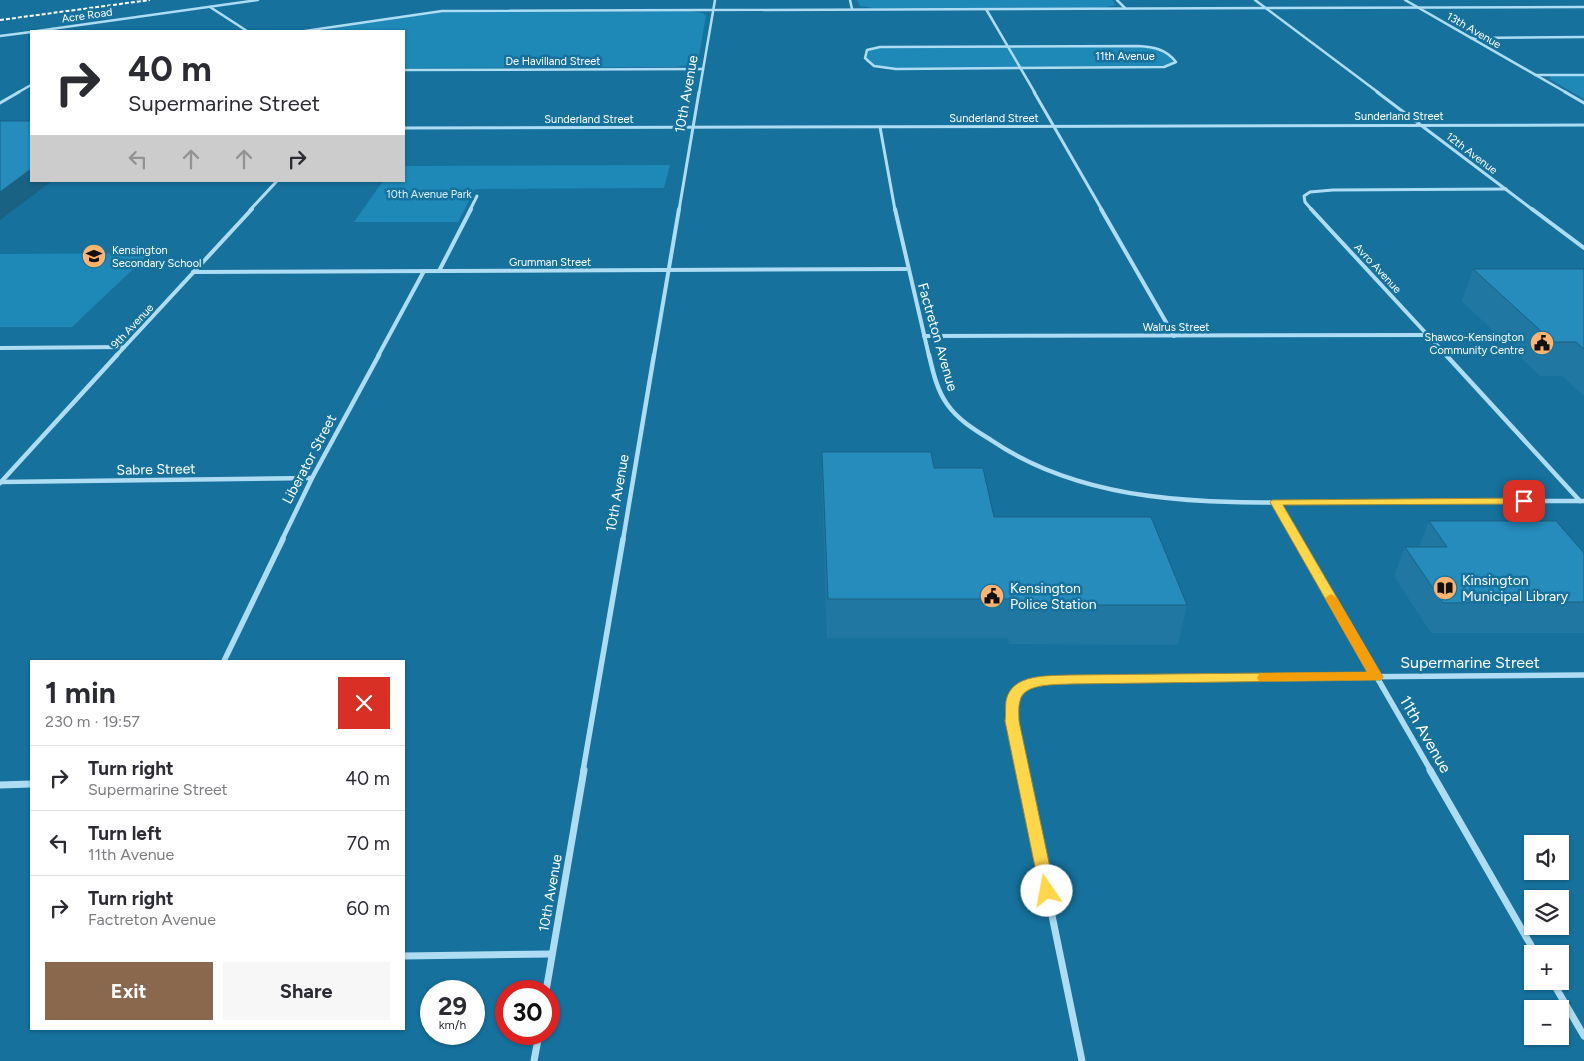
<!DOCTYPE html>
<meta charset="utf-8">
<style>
:root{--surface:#fff;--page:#f7f7f7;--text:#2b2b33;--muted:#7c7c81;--line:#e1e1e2;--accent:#8a684e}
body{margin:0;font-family:Figtree,sans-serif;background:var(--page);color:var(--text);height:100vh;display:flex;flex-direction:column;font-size:19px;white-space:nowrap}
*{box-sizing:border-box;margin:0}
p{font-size:16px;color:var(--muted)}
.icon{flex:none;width:28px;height:28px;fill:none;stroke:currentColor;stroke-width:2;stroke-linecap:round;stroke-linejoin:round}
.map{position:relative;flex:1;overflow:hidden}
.drawer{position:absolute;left:30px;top:660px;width:375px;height:370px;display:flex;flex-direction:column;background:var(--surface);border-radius:0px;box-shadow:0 1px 4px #0004}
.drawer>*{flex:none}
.hud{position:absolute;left:30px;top:30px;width:375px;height:152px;border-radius:0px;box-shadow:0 1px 4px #0004;background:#fff;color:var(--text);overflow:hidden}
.tools{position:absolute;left:1524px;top:835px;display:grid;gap:10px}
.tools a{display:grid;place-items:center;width:45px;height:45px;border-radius:0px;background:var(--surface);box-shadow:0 1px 4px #0004;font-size:25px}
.speed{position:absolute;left:420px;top:980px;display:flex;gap:10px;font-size:25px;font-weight:700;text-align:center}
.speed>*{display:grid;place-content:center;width:65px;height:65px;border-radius:50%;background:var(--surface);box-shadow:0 1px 4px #0004;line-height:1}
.speed small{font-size:12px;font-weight:400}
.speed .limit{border:8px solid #d22;background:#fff;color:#111}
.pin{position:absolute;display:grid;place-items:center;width:42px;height:42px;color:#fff;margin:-21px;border-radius:10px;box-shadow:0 2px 8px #0006}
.me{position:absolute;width:55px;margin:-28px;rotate:348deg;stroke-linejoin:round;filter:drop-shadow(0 0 4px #0008)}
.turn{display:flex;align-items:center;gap:18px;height:105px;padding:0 15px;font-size:22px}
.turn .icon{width:65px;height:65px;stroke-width:2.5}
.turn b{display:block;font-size:35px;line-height:42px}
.lanes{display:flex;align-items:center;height:48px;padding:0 15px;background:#0003;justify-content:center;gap:25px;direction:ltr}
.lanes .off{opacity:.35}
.round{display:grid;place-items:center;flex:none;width:52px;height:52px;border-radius:0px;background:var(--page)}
.summary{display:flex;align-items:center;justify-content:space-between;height:85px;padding:0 15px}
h1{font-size:30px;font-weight:700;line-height:38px}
.primary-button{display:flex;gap:10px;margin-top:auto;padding:10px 15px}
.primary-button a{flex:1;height:58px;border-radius:0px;background:var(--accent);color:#fff;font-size:20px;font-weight:700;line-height:58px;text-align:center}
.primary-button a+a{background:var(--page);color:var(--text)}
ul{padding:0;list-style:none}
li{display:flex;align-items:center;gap:15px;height:65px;padding:0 15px;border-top:1px solid var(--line)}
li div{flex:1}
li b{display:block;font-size:19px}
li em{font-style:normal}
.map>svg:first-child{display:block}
</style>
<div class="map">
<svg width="1584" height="1061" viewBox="0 0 1584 1061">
<rect width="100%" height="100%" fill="#16719d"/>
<g fill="#1e88b7">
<path d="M857 0H1112L1116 5 1102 8H874L860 6Z"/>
<path d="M691 11 702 13 706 15 698 62 690 65 675 67 404 68V31H314L437 12Z"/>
<path d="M880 47H1150L1167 52 1176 62 1172 65 1164 67 896 69 872 65 866 62 865 54 867 50Z"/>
<path d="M1551 76H1584V99L1551 80 1549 78Z"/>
<path d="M670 165 664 188 475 189 458 222H354L383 181H404V166Z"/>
<path d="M150 253 72 327H0V254Z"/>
</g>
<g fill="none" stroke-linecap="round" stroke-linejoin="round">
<g stroke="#aeddf3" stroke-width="2.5">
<path d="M850 0 852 9"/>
<path d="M1117 0 1125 8"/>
<path d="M1255 0 1379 93"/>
<path d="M1405 0 1567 93"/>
<path d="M210 7 247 31"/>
<path d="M986 9 1035 93"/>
<path d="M37 31 258 0"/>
<path d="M305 31 442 11 1584 7"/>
<path d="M0 36 31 32"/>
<path d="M1471 38 1584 37"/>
<path d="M1138 46C1154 47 1166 49 1176 62L1164 67 896 69 874 66 865 58 867 50 880 47Z"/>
<path d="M404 70 703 69"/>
<path d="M1535 75H1584"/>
<path d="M17 93 31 85"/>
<path d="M699 93 715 0"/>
</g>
<g stroke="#aeddf3" stroke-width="3">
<path d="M1034 92 1102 210"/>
<path d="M1377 92 1533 210"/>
<path d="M1565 92 1584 103"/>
<path d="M0 103 19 92"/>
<path d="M880 127 895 210"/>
<path d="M404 128 1584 125"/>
<path d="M250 210 277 181"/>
<path d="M470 210 477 196"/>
<path d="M679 210 699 92"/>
<path d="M1312 210 1305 202 1304 196 1310 192 1333 190 1506 189"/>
</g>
<g stroke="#aeddf3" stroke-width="4">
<path d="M895 209 929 356"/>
<path d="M1101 209 1174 336"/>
<path d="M1311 209 1447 356"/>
<path d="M1532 209 1584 248"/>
<path d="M439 271 471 209"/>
<path d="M193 272 906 269"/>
<path d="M924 336 1428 335"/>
<path d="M0 348 124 347"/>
<path d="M116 356 252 209"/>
<path d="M378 356 424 271"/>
<path d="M654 356 679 209"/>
</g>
<g stroke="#aeddf3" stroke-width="4.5">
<path d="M929 355C933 372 937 390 947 404 958 420 975 430 991 440 1098 513 1238 502 1361 502 1435 501 1510 501 1584 501"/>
<path d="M1446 355 1580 501"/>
<path d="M1 482 312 478"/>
<path d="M0 483 117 355"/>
<path d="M1276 502 1298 540"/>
<path d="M282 540 312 478 379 355"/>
<path d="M623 540 654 355"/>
</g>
<g stroke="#aeddf3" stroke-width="5.5">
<path d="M1297 539 1431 771"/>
<path d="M224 661 283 539"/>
<path d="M583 771 623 539"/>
<path d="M1022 771C1018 749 999 697 1027 684 1040 678 1056 679 1070 679L1584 675"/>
</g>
<g stroke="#aeddf3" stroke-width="7">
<path d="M1022 770 1082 1061"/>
<path d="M1430 770 1536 954"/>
<path d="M0 785 31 784"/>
<path d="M404 956 552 954"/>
<path d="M1552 981 1584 1036"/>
<path d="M546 991 584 770"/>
<path d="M534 1061 539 1034"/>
</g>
<path stroke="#fff" stroke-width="2" stroke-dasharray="4 2" stroke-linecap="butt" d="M0 20 150 0"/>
</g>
<g fill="#2078a2">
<path d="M1473 269H1584V396L1562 376H1540L1462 301Z"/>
<path d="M822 452 934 468 994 517 1187 605 1178 645 1009 644 1008 638H827L822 488Z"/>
<path d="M1429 521 1584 553V633H1431L1394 576 1405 547H1419Z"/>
</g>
<path fill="#1a6284" d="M31 169V181H52L0 220V192Z"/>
<g fill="#258cbc" stroke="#1a6284">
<path d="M0 121H31V169L0 192Z"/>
<path d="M1473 269H1584V349L1576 342H1553Z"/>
<path d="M822 452H931L934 468H983L994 517H1151L1187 605H1015L1013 599H828Z"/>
<path d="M1429 521H1556L1584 553V602L1443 603 1405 547H1447Z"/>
</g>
<path fill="#ffd54a" stroke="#a68a30" d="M1524 498 1528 499 1529 501 1528 504 1283 505 1383 677 1381 680 1070 684C1056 685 1023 683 1020 701 1018 707 1019 715 1019 721L1055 891 1052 896 1047 898 1041 896 1005 721C1006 715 1005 708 1006 701 1011 673 1049 676 1070 675L1367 672 1270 502 1272 500Z"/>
<path fill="#f59e0b" d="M1331 594 1337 598 1383 677 1381 680 1259 681 1257 678 1259 674 1264 673 1367 672 1325 598Z"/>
<defs>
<g id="school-disc" transform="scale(1.25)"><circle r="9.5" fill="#ffb36f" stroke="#16719d"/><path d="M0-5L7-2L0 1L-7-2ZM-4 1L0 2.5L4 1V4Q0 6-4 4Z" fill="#111"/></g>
<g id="civic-disc" transform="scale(1.25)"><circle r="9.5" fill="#ffb36f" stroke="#16719d"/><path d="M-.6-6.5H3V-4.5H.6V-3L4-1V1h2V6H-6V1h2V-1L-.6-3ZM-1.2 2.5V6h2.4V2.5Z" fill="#111"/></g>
<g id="library-disc" transform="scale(1.25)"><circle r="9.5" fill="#ffb36f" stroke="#16719d"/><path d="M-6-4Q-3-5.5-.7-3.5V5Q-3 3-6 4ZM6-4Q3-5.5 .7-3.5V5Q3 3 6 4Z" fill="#111"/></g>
</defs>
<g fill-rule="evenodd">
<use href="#school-disc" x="94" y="256"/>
<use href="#civic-disc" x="1542" y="343"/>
<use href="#library-disc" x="1445" y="588"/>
<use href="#civic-disc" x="992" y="596"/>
</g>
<g text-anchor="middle" stroke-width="5" stroke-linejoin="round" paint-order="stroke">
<g font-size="11" fill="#fff" stroke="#16719d">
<text transform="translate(87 15) rotate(-8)" y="4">Acre Road</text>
<text transform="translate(1474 30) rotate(30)" y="4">13th Avenue</text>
<text x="1125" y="60">11th Avenue</text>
<text x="553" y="65">De Havilland Street</text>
<text x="1399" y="120">Sunderland Street</text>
<text x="994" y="122">Sunderland Street</text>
<text x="589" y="123">Sunderland Street</text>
<text transform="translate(1472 153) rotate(37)" y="4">12th Avenue</text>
<text x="550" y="266">Grumman Street</text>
<text transform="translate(1378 268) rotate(47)" y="4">Avro Avenue</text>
<text transform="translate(132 326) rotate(-47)" y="4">9th Avenue</text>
<text x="1176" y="331">Walrus Street</text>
</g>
<g font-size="11" fill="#d6f1fd" stroke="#16719d">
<text x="429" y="198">10th Avenue Park</text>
</g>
<g font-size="11" fill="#fff" stroke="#16719d" text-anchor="start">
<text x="112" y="254">Kensington<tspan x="112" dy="13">Secondary School</tspan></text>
<text x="1524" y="341" text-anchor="end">Shawco-Kensington<tspan x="1524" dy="13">Community Centre</tspan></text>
</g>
<g font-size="14" fill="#fff" stroke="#16719d">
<text transform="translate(686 94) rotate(-80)" y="5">10th Avenue</text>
<text transform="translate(938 337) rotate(74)" y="5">Factreton Avenue</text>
<text transform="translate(309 459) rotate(-62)" y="5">Liberator Street</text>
<text transform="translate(156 469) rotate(-1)" y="5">Sabre Street</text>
<text transform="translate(617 493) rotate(-80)" y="5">10th Avenue</text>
<text transform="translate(550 893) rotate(-80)" y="5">10th Avenue</text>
</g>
<g font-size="14" fill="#fff" stroke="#16719d" text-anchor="start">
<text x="1462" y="585">Kinsington<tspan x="1462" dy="16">Municipal Library</tspan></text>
<text x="1010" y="593">Kensington<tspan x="1010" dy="16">Police Station</tspan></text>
</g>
<g font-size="16" fill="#fff" stroke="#16719d">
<text x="1470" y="668">Supermarine Street</text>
<text transform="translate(1426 734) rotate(60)" y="6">11th Avenue</text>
</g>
</g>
</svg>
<div class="tools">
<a><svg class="icon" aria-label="sound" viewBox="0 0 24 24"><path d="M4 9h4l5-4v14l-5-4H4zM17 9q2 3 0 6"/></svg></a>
<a><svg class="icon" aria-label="layers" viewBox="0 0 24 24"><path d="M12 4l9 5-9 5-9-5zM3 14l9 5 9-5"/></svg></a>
<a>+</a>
<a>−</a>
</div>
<div class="speed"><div>29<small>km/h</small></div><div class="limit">30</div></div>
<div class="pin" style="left:1524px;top:501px;background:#d93025"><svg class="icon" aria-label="arrive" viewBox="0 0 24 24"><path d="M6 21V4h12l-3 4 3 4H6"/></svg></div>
<svg class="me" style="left:1047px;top:891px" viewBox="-20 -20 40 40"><circle r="19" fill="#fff"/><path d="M0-13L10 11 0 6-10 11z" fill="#ffd54a"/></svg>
<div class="hud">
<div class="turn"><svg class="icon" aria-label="right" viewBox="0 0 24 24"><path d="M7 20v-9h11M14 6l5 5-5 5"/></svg><div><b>40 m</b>Supermarine Street</div></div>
<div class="lanes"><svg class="icon off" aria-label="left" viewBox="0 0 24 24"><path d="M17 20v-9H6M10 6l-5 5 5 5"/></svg><svg class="icon off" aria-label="ahead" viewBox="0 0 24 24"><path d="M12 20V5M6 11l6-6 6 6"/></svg><svg class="icon off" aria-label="ahead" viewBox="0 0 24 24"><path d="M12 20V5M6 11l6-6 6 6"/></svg><svg class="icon" aria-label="right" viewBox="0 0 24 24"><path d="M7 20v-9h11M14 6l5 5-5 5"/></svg></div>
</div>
<section class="drawer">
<div class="summary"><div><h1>1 min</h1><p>230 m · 19:57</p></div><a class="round" style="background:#d93025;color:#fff"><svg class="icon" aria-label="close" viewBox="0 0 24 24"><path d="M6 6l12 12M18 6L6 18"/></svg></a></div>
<ul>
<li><svg class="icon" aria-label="right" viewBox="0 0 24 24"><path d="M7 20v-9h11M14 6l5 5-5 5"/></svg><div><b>Turn right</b><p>Supermarine Street</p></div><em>40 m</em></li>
<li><svg class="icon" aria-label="left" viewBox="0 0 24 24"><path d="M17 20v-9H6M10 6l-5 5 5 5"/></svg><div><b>Turn left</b><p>11th Avenue</p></div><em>70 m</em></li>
<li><svg class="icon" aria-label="right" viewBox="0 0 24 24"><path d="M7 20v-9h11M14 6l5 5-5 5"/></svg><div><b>Turn right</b><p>Factreton Avenue</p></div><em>60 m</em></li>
</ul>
<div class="primary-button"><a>Exit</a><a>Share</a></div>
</section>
</div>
